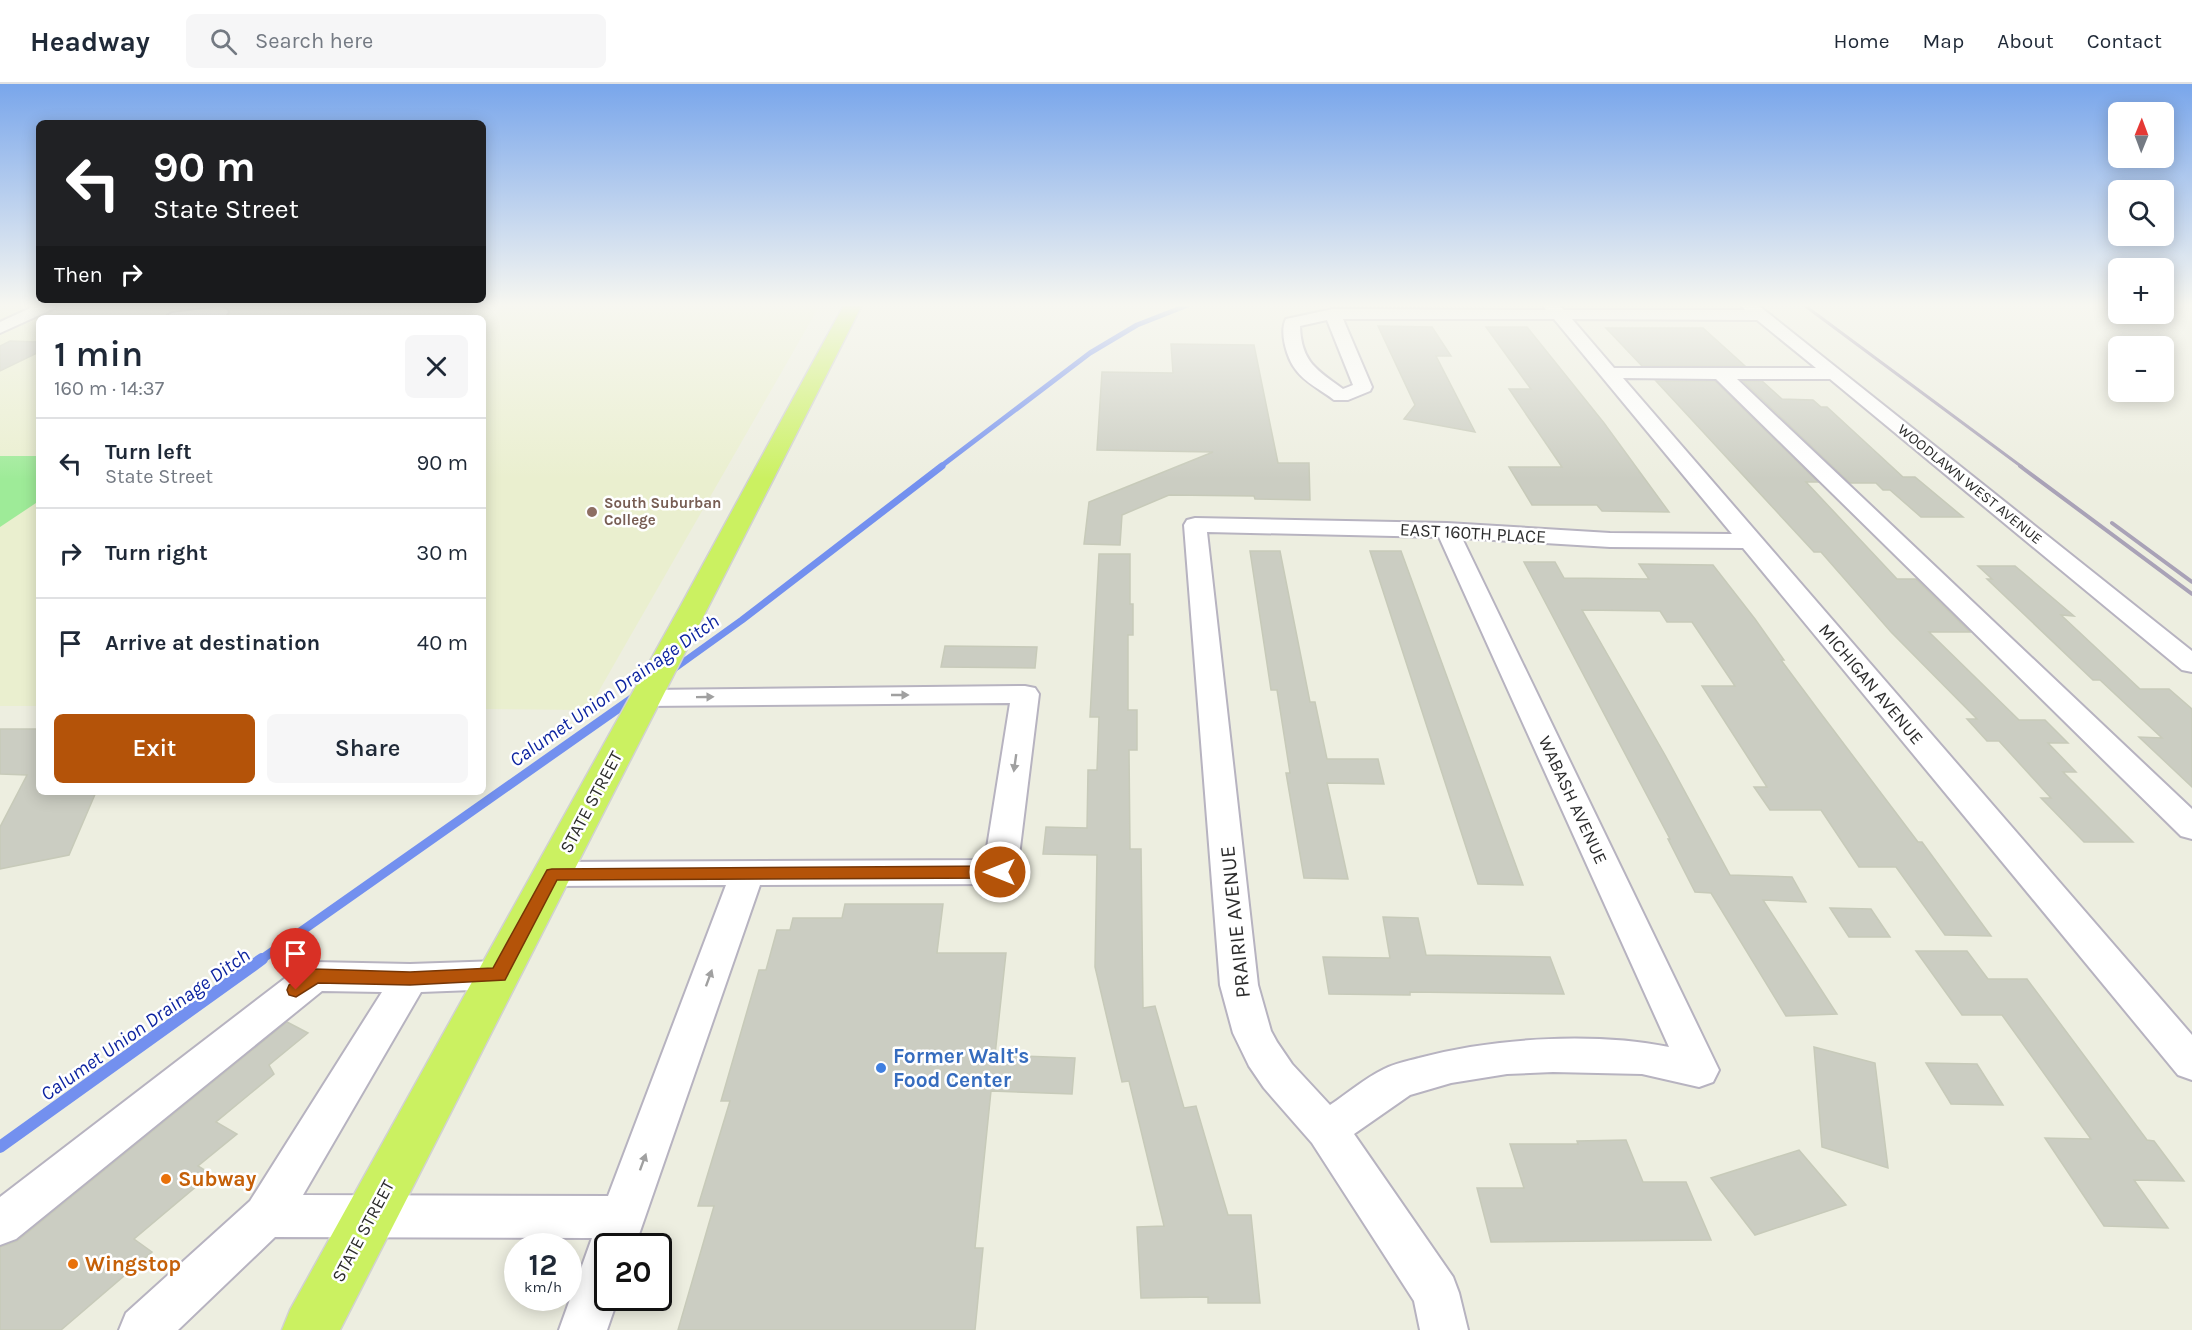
<!DOCTYPE html>
<meta charset="utf-8">
<style>
:root{--surface:#fff;--page:#f6f6f7;--text:#1f2937;--muted:#747a83;--line:#e0e1e3;--accent:#b45309}
body{margin:0;font-family:Karla,sans-serif;background:var(--page);color:var(--text);height:100vh;display:flex;flex-direction:column;font-size:22px;white-space:nowrap}
*{box-sizing:border-box;margin:0}
p{font-size:20px;color:var(--muted)}
.icon{flex:none;width:33px;height:33px;fill:none;stroke:currentColor;stroke-width:2;stroke-linecap:round;stroke-linejoin:round}
.map{position:relative;flex:1;overflow:hidden}
.details{position:absolute;left:36px;top:231px;width:450px;height:480px;display:flex;flex-direction:column;background:var(--surface);border-radius:9px;box-shadow:0 3px 15px #0003}
.details>*{flex:none}
.guide{position:absolute;left:36px;top:36px;width:450px;height:183px;border-radius:9px;box-shadow:0 3px 15px #0003;background:#202124;color:#fff;overflow:hidden}
.needle{width:39px;rotate:1deg}
.fabs{position:absolute;left:2108px;top:18px;display:grid;gap:12px}
.fabs a{display:grid;place-items:center;width:66px;height:66px;border-radius:9px;background:var(--surface);box-shadow:0 3px 15px #0003;font-size:30px}
.speed{position:absolute;left:504px;top:1149px;display:flex;gap:12px;font-size:30px;font-weight:700;text-align:center}
.speed>*{display:grid;place-content:center;width:78px;height:78px;border-radius:50%;background:var(--surface);box-shadow:0 3px 15px #0003;line-height:1}
.speed small{font-size:15px;font-weight:400}
.speed .limit{border:3px solid #111;border-radius:9px;background:#fff;color:#111}
.pin{position:absolute;display:grid;place-items:center;width:51px;height:51px;color:#fff;margin:-62px -26px;border-radius:50% 50% 50% 0;rotate:-45deg;box-shadow:0 0 6px #0007}
.pin .icon{rotate:45deg}
.me{position:absolute;width:66px;margin:-33px;rotate:270deg;stroke-linejoin:round;filter:drop-shadow(0 0 4px #0008)}
.turn{display:flex;align-items:center;gap:21px;height:126px;padding:0 18px;font-size:27px}
.turn .icon{width:78px;height:78px;stroke-width:2.5}
.turn b{display:block;font-size:42px;line-height:51px}
.then{display:flex;align-items:center;height:57px;padding:0 18px;background:#0003;gap:12px;font-size:22px}
.round{display:grid;place-items:center;flex:none;width:63px;height:63px;border-radius:9px;background:var(--page)}
.summary{display:flex;align-items:center;justify-content:space-between;height:102px;padding:0 18px}
h1{font-size:36px;font-weight:600;line-height:45px}
.cta{display:flex;gap:12px;margin-top:auto;padding:12px 18px}
.cta a{flex:1;height:69px;border-radius:9px;background:var(--accent);color:#fff;font-size:24px;font-weight:600;line-height:69px;text-align:center}
.cta a+a{background:var(--page);color:var(--text)}
ul{padding:0;list-style:none}
li{display:flex;align-items:center;gap:18px;height:90px;padding:0 18px;border-top:2px solid var(--line)}
li div{flex:1}
li b{display:block;font-size:22px}
li em{font-style:normal}
header{display:flex;align-items:center;gap:36px;box-sizing:border-box;height:84px;padding:0 30px;background:var(--surface);border-bottom:2px solid var(--line)}
header strong{font-size:28px}
nav{display:flex;gap:33px;margin-inline-start:auto;font-size:21px}
.search{width:420px;height:54px;background:var(--page);display:flex;align-items:center;gap:15px;box-sizing:border-box;padding:0 21px;border-radius:9px;color:var(--muted);font-size:22px}
.map>svg:first-child{display:block}
</style>
<header>
<strong>Headway</strong>
<div class="search"><svg class="icon" aria-label="search" viewBox="0 0 24 24"><circle cx="10" cy="10" r="6"/><path d="M15 15l6 6"/></svg>Search here</div>
<nav><a>Home</a><a>Map</a><a>About</a><a>Contact</a></nav>
</header>
<div class="map">
<svg width="2192" height="1246" viewBox="0 0 2192 1246">
<rect width="100%" height="100%" fill="#edeee0"/>
<path fill="#eaefcf" d="M0 221H820L588 626 483 625V234H39V622H0Z"/>
<path fill="#9eeb98" d="M0 372H39V417L0 443Z"/>
<g fill="none" stroke-linecap="round" stroke-linejoin="round">
<path stroke="#7390ef" stroke-width="5" d="M940 383 1090 269 1137 241 1188 221"/>
<path stroke="#7390ef" stroke-width="7" d="M671 587 742 536 942 382"/>
<path stroke="#7390ef" stroke-width="9" d="M259 877 636 612"/>
<path stroke="#7390ef" stroke-width="12" d="M0 1063 262 875"/>
</g>
<g fill="#cbcdc2" stroke="#c7cab9" stroke-width="1.5">
<path d="M1378 242 1432 243 1451 272H1436L1475 348 1404 335 1415 321Z"/>
<path d="M1486 243H1527L1604 339 1669 428 1602 427 1597 421H1532L1509 383H1562L1509 305H1531Z"/>
<path d="M1606 244H1703L1745 282H1642Z"/>
<path d="M10 257 39 258V268L0 287V262Z"/>
<path d="M1171 260 1254 261 1278 379H1309L1310 416 1255 415 1254 412 1169 411 1122 431 1120 461 1084 460 1089 418 1213 368 1097 366 1102 288 1173 289Z"/>
<path d="M1656 297H1715L1818 398H1806L1897 495H1916L1970 548H1929L2019 636H2045L2068 659H2048L2076 688H2063L2133 758H2084L2041 714H2051L1999 657H1987L1967 635H1977L1891 548 1821 468H1814Z"/>
<path d="M1743 297H1762L1782 315 1813 316 1821 323H1827L1903 393H1915L1963 433H1921L1890 406H1883L1876 399H1850Z"/>
<path d="M1250 467H1280L1310 618H1315L1327 675H1378L1384 700 1327 699 1348 795 1304 794 1286 689H1290L1277 606H1271Z"/>
<path d="M1370 467H1401L1523 801 1478 800Z"/>
<path d="M1099 470H1130V520H1133V551H1128V626H1137V666H1129L1130 765H1141L1143 924 1155 922 1184 1024 1196 1022 1228 1131H1251L1260 1219H1208V1213L1141 1214 1137 1143 1164 1142 1129 997 1122 998 1095 883 1097 771 1043 770 1046 743 1087 744 1088 686H1097L1099 633H1090Z"/>
<path d="M1524 478H1555L1564 494 1649 495 1639 480 1713 481 1755 535 1784 576H1781L1819 627 1918 758H1922L1991 852 1945 851 1896 783H1859L1821 726H1770L1754 703H1767L1702 602H1735L1692 538H1667L1660 527 1582 526 1665 671 1730 791 1792 793 1806 818 1763 816 1837 930 1786 932 1711 809 1695 808 1668 755H1670Z"/>
<path d="M1978 482H2015L2074 532 2061 531 2140 605H2169L2192 625V703L2139 653 2162 654 2100 596H2093L1987 495H1992Z"/>
<path d="M945 562 1037 563 1035 584 941 583Z"/>
<path d="M0 645H39V708H96L69 771 0 785V743L27 691 0 690Z"/>
<path d="M845 820H943L937 869H1006L995 971 1075 974 1072 1010 991 1007 975 1164H983L975 1246H678L714 1122H698L730 1017H721L759 886H766L777 846H790L793 834H842Z"/>
<path d="M1830 824 1871 825 1890 853H1849Z"/>
<path d="M1383 833 1418 834 1426 871 1550 873 1564 910 1410 908V911L1329 910 1323 873 1390 874Z"/>
<path d="M1916 867H1967L1988 895H2027L2147 1056 2154 1057 2184 1097 2134 1096 2168 1144 2104 1142 2045 1054 2091 1055 2002 931H1962Z"/>
<path d="M287 938 308 949 269 981 274 990 216 1038 237 1050 198 1082 211 1090 134 1155 152 1168 61 1246H0V1163L17 1157Z"/>
<path d="M1814 963 1875 979 1888 1084 1822 1063Z"/>
<path d="M1926 979 1977 980 2003 1021 1951 1020Z"/>
<path d="M1626 1056 1643 1098H1686L1711 1156 1491 1158 1477 1104H1524L1510 1060H1578L1577 1057Z"/>
<path d="M1799 1066 1846 1121 1755 1151 1711 1094Z"/>
</g>
<g fill="none" stroke-linecap="round" stroke-linejoin="round">
<g stroke="#b7b3c0" stroke-width="4">
<g id="minor">
<path d="M37 221H57L55 224 0 249V238Z"/>
<path d="M1543 221H1559L1564 226H1745L1741 221H1758L2192 567V588L2182 586 1830 295H1737L2192 725V755L2181 752 1716 295 1623 294 2192 951V996L2178 991 1743 464 1610 463 1462 454 1719 986 1713 998 1699 1003 1642 990 1553 988 1507 990 1451 999 1410 1011 1354 1050 1453 1193 1459 1209 1468 1246H1420L1414 1217 1312 1059 1264 1004 1249 982 1233 949 1220 901 1184 441 1187 436 1195 434 1447 439 1610 449 1732 450 1554 235H1343L1372 303 1370 307 1348 316H1334C1323 307 1304 298 1296 286 1287 275 1279 248 1286 235L1333 225 1546 226ZM1572 235 1757 236 1816 284H1614ZM1327 236 1353 301 1343 305C1317 286 1301 278 1300 242ZM1207 448 1439 453 1669 963C1594 948 1492 954 1419 974 1407 977 1394 980 1384 985 1365 994 1348 1009 1330 1021L1292 980 1277 958 1271 947 1258 901Z"/>
<path d="M220 223 226 225 228 228 226 231 211 234H164L172 229Z"/>
<path d="M1025 602 1035 604 1039 610 1017 788 1012 796 1000 800 760 801 635 1162H608V1214H618L607 1246H559L592 1154 275 1153 178 1246H119L126 1229 250 1117 382 908 322 907 16 1155 0 1161V1113L301 882 314 878 410 880 499 877 512 881 517 891 512 901 499 905 421 908 303 1111 608 1112 726 801 552 802 540 798 535 790 540 782 552 778 985 776 1010 619 646 622 636 620 632 614 636 608 646 606Z"/>
</g>
</g>
<g stroke="#d1d1d1" stroke-width="3">
<path id="major" d="M844 221H862L340 1246H282L290 1226 680 523Z"/>
</g>
<use href="#minor" fill="#fff" fill-rule="evenodd"/>
<use href="#major" fill="#cbf161" fill-rule="evenodd"/>
<path stroke="#a9a2b7" stroke-width="3" d="M1804 221 2022 383"/>
<g stroke="#a9a2b7" stroke-width="4">
<path d="M2020 382 2192 510"/>
<path d="M2112 439 2192 498"/>
</g>
</g>
<defs><path id="oneway-solid" d="M-6-.8H1V-3.2L6.5 0L1 3.2V.8H-6Z" transform="scale(1.5)"/></defs>
<g fill="#a0a0a0">
<use href="#oneway-solid" transform="translate(900 611)"/>
<use href="#oneway-solid" transform="translate(705 613) rotate(-1)"/>
<use href="#oneway-solid" transform="translate(1015 679) rotate(98)"/>
<use href="#oneway-solid" transform="translate(709 894) rotate(-70)"/>
<use href="#oneway-solid" transform="translate(643 1078) rotate(-70)"/>
</g>
<linearGradient id="sky" x2="0" y2="1"><stop stop-color="#79a6eb"/><stop offset="0.56" stop-color="#f7f7f1"/><stop offset="1" stop-color="#f7f7f1" stop-opacity="0"/></linearGradient>
<rect width="2192" height="395" fill="url(#sky)"/>
<path fill="#b45309" stroke="#753606" stroke-width="1.5" d="M1000 782 1006 784 1008 788 1006 792 1000 794 557 796 505 896 410 901 318 899 296 913 289 911 287 906 289 901 314 885 410 888 493 884 547 786 552 785Z"/>
<circle fill="#8d6e63" stroke="#fff" stroke-width="2" cx="592" cy="428" r="6"/>
<circle fill="#3f7fe0" stroke="#fff" stroke-width="2" cx="881" cy="984" r="6"/>
<g fill="#e8710a" stroke="#fff" stroke-width="2">
<circle cx="166" cy="1095" r="6"/>
<circle cx="73" cy="1180" r="6"/>
</g>
<g text-anchor="middle" stroke-width="5" stroke-linejoin="round" paint-order="stroke">
<g font-size="15" fill="#2d2d2d" stroke="#fff">
<text transform="translate(1970 400) rotate(39)" y="5">WOODLAWN WEST AVENUE</text>
</g>
<g font-size="15" font-weight="bold" fill="#785e54" stroke="#fff" text-anchor="start">
<text x="604" y="424">South Suburban<tspan x="604" dy="17">College</tspan></text>
</g>
<g font-size="18" fill="#2d2d2d" stroke="#fff">
<text transform="translate(1473 449) rotate(3)" y="6">EAST 160TH PLACE</text>
<text transform="translate(1871 600) rotate(50)" y="6">MICHIGAN AVENUE</text>
<text transform="translate(1573 716) rotate(65)" y="6">WABASH AVENUE</text>
<text transform="translate(591 718) rotate(-62)" y="6">STATE STREET</text>
<text transform="translate(363 1147) rotate(-62)" y="6">STATE STREET</text>
</g>
<g font-size="20" font-style="italic" fill="#0d24a0" stroke="#fff">
<text transform="translate(614 606) rotate(-35)" y="7">Calumet Union Drainage Ditch</text>
<text transform="translate(145 940) rotate(-35)" y="7">Calumet Union Drainage Ditch</text>
</g>
<g font-size="21" fill="#2d2d2d" stroke="#fff">
<text transform="translate(1235 838) rotate(-96)" y="7">PRAIRIE AVENUE</text>
</g>
<g font-size="21" font-weight="bold" fill="#366cbe" stroke="#fff" text-anchor="start">
<text x="893" y="979">Former Walt's<tspan x="893" dy="24">Food Center</tspan></text>
</g>
<g font-size="21" font-weight="bold" fill="#c56008" stroke="#fff" text-anchor="start">
<text x="178" y="1102">Subway</text>
<text x="85" y="1187">Wingstop</text>
</g>
</g>
</svg>
<div class="fabs">
<a><svg class="needle" viewBox="-14 -14 28 28"><path d="M0-13l5 13h-10z" fill="#e53935"/><path d="M0 13l5-13h-10z" fill="#747a83"/></svg></a>
<a><svg class="icon" aria-label="search" viewBox="0 0 24 24"><circle cx="10" cy="10" r="6"/><path d="M15 15l6 6"/></svg></a>
<a>+</a>
<a>−</a>
</div>
<div class="speed"><div>12<small>km/h</small></div><div class="limit">20</div></div>
<div class="pin" style="left:296px;top:906px;background:#d93025"><svg class="icon" aria-label="arrive" viewBox="0 0 24 24"><path d="M6 21V4h12l-3 4 3 4H6"/></svg></div>
<svg class="me" style="left:1000px;top:788px" viewBox="-20 -20 40 40"><circle r="17" fill="#b45309" stroke="#fff" stroke-width="3"/><path d="M0-11L8 9 0 5-8 9z" fill="#fff"/></svg>
<div class="guide">
<div class="turn"><svg class="icon" aria-label="left" viewBox="0 0 24 24"><path d="M17 20v-9H6M10 6l-5 5 5 5"/></svg><div><b>90 m</b>State Street</div></div>
<div class="then">Then<svg class="icon" aria-label="right" viewBox="0 0 24 24"><path d="M7 20v-9h11M14 6l5 5-5 5"/></svg></div>
</div>
<section class="details">
<div class="summary"><div><h1>1 min</h1><p>160 m · 14:37</p></div><a class="round"><svg class="icon" aria-label="close" viewBox="0 0 24 24"><path d="M6 6l12 12M18 6L6 18"/></svg></a></div>
<ul>
<li><svg class="icon" aria-label="left" viewBox="0 0 24 24"><path d="M17 20v-9H6M10 6l-5 5 5 5"/></svg><div><b>Turn left</b><p>State Street</p></div><em>90 m</em></li>
<li><svg class="icon" aria-label="right" viewBox="0 0 24 24"><path d="M7 20v-9h11M14 6l5 5-5 5"/></svg><div><b>Turn right</b></div><em>30 m</em></li>
<li><svg class="icon" aria-label="arrive" viewBox="0 0 24 24"><path d="M6 21V4h12l-3 4 3 4H6"/></svg><div><b>Arrive at destination</b></div><em>40 m</em></li>
</ul>
<div class="cta"><a>Exit</a><a>Share</a></div>
</section>
</div>
